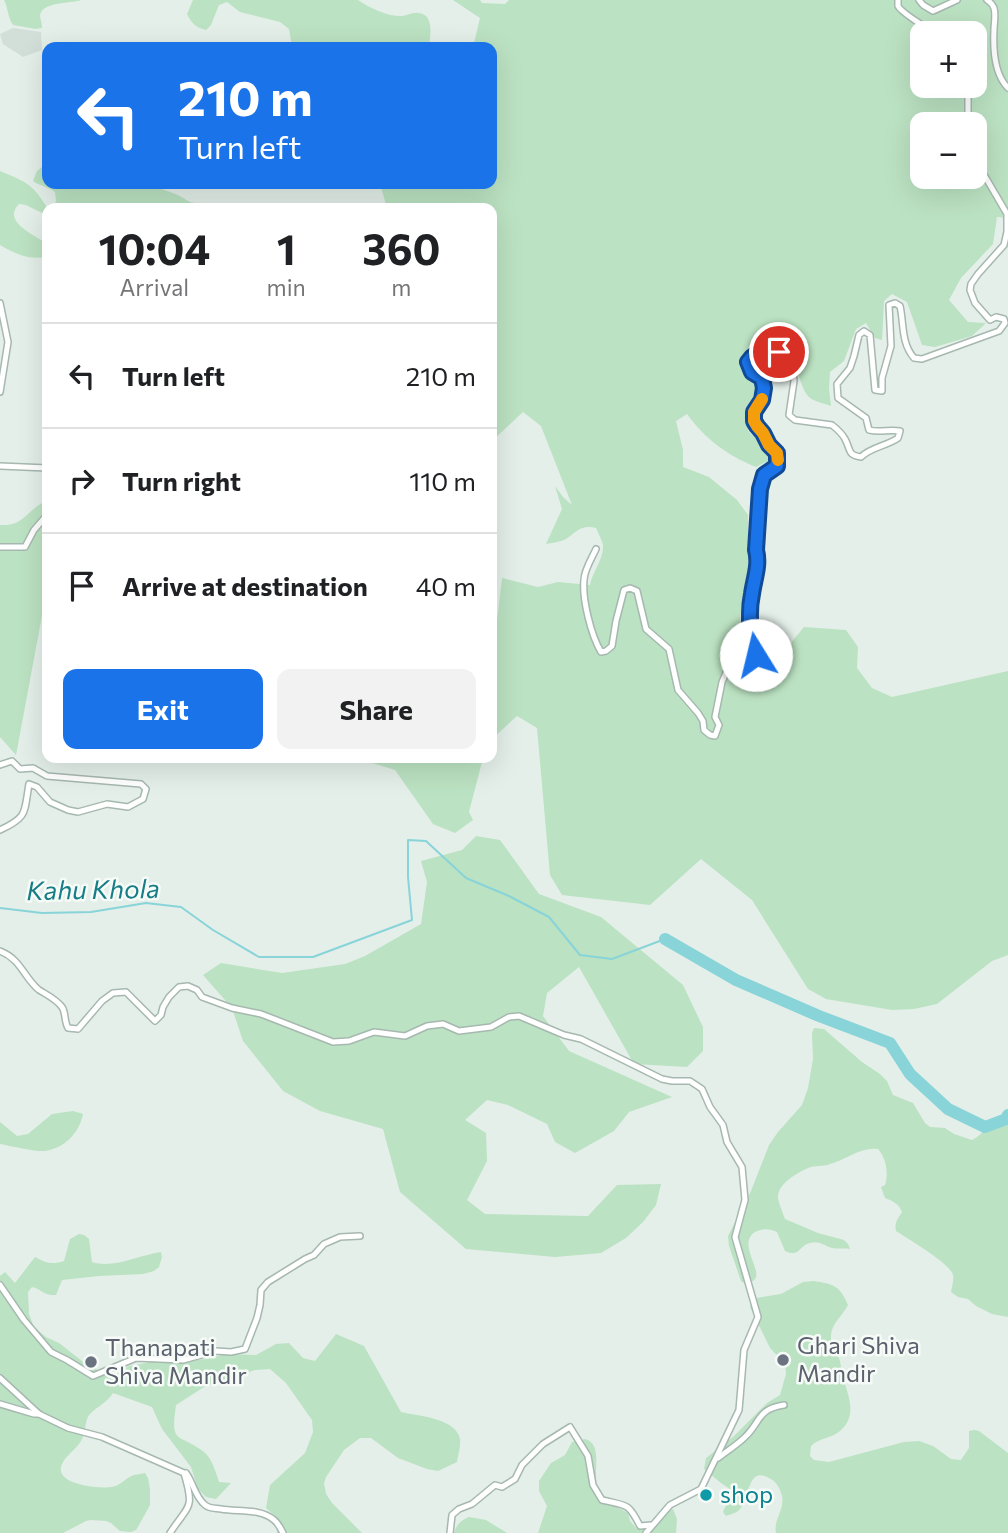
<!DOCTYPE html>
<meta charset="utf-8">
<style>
:root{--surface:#fff;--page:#f2f2f2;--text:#202124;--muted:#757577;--line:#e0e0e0;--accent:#1a73e8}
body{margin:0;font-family:Commissioner,sans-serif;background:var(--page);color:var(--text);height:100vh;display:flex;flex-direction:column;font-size:26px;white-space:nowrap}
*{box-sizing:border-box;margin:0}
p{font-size:23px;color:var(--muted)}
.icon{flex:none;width:38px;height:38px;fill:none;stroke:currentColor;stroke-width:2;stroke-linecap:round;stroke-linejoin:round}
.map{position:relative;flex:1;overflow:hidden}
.side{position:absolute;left:42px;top:203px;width:455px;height:560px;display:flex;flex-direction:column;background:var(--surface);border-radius:14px;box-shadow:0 7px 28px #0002}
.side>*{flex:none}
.banner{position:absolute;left:42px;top:42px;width:455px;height:147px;border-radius:14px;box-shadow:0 7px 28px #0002;background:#1a73e8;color:#fff;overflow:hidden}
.buttons{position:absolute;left:910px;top:21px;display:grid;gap:14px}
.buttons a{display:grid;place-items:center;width:77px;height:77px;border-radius:14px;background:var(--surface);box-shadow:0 7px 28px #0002;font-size:35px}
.pin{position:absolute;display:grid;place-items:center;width:60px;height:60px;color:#fff;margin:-30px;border:4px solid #fff;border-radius:50%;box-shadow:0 2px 7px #0007}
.me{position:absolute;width:77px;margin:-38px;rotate:351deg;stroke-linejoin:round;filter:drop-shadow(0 0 5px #0008)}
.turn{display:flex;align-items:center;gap:24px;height:147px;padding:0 21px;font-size:32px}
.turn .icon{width:91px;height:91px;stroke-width:2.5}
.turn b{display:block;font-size:49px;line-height:60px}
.eta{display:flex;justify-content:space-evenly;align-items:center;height:119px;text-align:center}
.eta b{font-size:42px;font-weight:700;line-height:49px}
.cta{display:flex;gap:14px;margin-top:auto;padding:14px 21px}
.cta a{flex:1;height:80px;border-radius:14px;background:var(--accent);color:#fff;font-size:28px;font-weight:700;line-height:80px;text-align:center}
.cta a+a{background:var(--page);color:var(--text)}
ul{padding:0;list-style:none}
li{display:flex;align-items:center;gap:21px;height:105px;padding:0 21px;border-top:2px solid var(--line)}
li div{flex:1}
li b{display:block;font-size:26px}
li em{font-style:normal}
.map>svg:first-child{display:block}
</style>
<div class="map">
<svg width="1008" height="1533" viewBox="0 0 1008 1533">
<rect width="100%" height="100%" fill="#e4efe9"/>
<path fill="#d2dfd8" d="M13 28 41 32 42 50 23 57 3 44 0 34Z"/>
<g fill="#bbe2c2" fill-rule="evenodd">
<path d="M4 0H81C70 4 40 1 40 17 41 21 42 24 42 28L36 29 13 25C8 18 8 8 4 0Z"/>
<path d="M193 0H358C370 8 386 16 401 16 407 16 413 12 418 13 435 14 430 37 429 47H292L289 29 280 22 240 12 227 2 219 5 211 25 206 30C197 28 191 23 187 14Z"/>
<path d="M453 0H480L482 3 505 4 509 0H1008V218L997 217 993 244 961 278 949 300 968 322 986 323 972 336 935 347 922 345 907 302 892 294 884 301 882 340 875 338 866 323 856 329 844 361 830 372 829 389 831 406C824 403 814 402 809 397 800 388 797 365 792 353L768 342 748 347C743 364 741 373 757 384L748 431 764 446 772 459 756 467C727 455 706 440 687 414L676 421 683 450V467L709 477 737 500 748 515 749 571 745 598 740 615 742 648 776 661 804 627 846 630 858 647 857 668 872 688 892 697 1008 671V955L992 961 937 1004 914 1009 892 1010 826 999 808 989 752 900 701 859 650 905 562 895 550 875 537 728 517 716 492 739V627L497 620 502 578 538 587 558 582 590 585C592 572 604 559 603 545 602 540 598 533 596 528 579 524 577 533 564 540 559 542 551 543 546 544L562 509 555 486 563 497 572 505 541 426 523 412 492 441V208H387L380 184H492V47H473L480 18ZM922 33H975V86H922ZM922 124H975V177H922Z"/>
<path d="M42 167H47V184H148L178 195 190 202 206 205 231 206 236 208H53L56 201 55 192C49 187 40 186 33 181L37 171Z"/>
<path d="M0 171C24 181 32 183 46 206L44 214 26 205 19 204C1 222 36 235 47 244V255L46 257C27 260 16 254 0 245Z"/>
<path d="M42 503 47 511V607L44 605 16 755 0 737V525C23 526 24 514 42 503Z"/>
<path d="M356 758H483L469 812 473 820 455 833 433 824 395 770Z"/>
<path d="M476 836 500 840 539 894 601 917 683 985 703 1027V1051L687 1067 634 1064 579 967 547 993 543 1016 569 1051 672 1097 629 1112 614 1131 575 1153 555 1142 547 1124 508 1105 487 1100 465 1120 486 1133 487 1161 467 1200 485 1214 588 1216 617 1185 661 1184 656 1205 643 1222 626 1238 601 1253 555 1257 466 1249 400 1192 383 1129 320 1111 283 1091 243 1041 232 1008 203 975 221 963 282 973 345 964 365 956 421 924 427 882 421 861 462 850Z"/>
<path d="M814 1028 824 1029 862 1062 880 1074 887 1081 893 1095 913 1103 925 1123 930 1127 945 1128 954 1134 972 1140C981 1136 984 1129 991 1123 997 1118 1003 1117 1008 1112V1317L992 1314 976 1306 968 1299 958 1297 951 1292C952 1287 954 1280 953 1275 950 1263 908 1239 896 1231 894 1222 898 1219 902 1212 899 1204 893 1201 885 1198L881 1187 885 1185C889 1173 886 1158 878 1149 860 1147 846 1160 830 1164 823 1167 815 1165 808 1168 797 1173 777 1184 778 1198 778 1201 784 1216 785 1219L818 1233 844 1240 848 1244 850 1249C845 1248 838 1249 832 1248 825 1246 819 1240 810 1243 798 1246 800 1258 785 1251L777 1232C770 1229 762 1228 755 1232 733 1246 776 1282 744 1283L741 1281 729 1246 728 1236 751 1191 769 1145 778 1132 802 1105 808 1088 813 1059 812 1033Z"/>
<path d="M73 1111 83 1114C79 1133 65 1148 45 1151 35 1152 11 1146 0 1144V1122L17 1136 28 1134 52 1114Z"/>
<path d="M79 1234 84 1235 89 1239 92 1262C114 1269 139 1255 161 1252L162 1257 159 1267 154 1271 143 1274 99 1276 62 1280 56 1295C43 1296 42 1289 32 1287L28 1292 29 1314 34 1327 46 1337 59 1343 82 1361 110 1377 129 1366 151 1362 208 1359 224 1354 256 1355 276 1344 289 1343 303 1358 315 1361 336 1334 364 1346 401 1412C418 1416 456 1418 460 1439 461 1446 458 1455 457 1462L438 1471 427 1469 398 1458 371 1438H360L344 1450 326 1477 324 1483 326 1494 332 1503 362 1533H277L276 1517 266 1508 270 1485 305 1453 313 1432 312 1420 286 1383 270 1369 255 1370 204 1387 176 1405C170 1446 178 1432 204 1452 212 1458 216 1473 219 1482L231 1483 216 1499 206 1497 198 1489 191 1467 162 1429 152 1407 113 1393C107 1403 96 1407 89 1415 84 1423 86 1433 81 1441 76 1450 63 1457 61 1467 57 1485 99 1489 111 1487 121 1486 125 1478 134 1475 138 1474 142 1474 145 1473L148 1478 150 1489V1505L139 1525 136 1530 131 1532 120 1531 111 1523 106 1521 91 1520 86 1521 63 1533H0V1276L5 1272 15 1283 35 1257C46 1263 52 1265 64 1261L70 1239Z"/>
<path d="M813 1281C834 1284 840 1286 848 1305 842 1317 830 1324 831 1339 831 1348 834 1351 839 1358 841 1363 841 1369 842 1374 847 1393 859 1415 840 1431 832 1438 819 1438 811 1446L810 1456 814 1460 829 1462 904 1442 919 1441 933 1446 951 1459 961 1460 969 1448V1431L974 1430 979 1431 1008 1453V1533H776C773 1520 785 1510 782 1496 780 1488 776 1481 769 1478 747 1466 750 1498 740 1509 737 1513 731 1514 726 1516L723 1512C725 1505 731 1501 733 1493L730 1489 721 1483 704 1469 706 1458 733 1437 767 1403 780 1395 786 1374 785 1364 770 1348 750 1307 756 1298 781 1294 803 1282Z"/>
<path d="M585 1439C606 1445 589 1479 600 1495 607 1505 618 1507 628 1513L630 1521 637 1529C655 1529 659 1513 673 1509L677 1519 676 1533H538L547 1506 539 1491V1481L551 1463 565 1455 572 1442Z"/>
<path d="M469 1517 486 1520 507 1533H454C456 1525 461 1520 469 1517Z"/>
</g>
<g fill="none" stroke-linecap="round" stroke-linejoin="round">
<path stroke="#88d4d8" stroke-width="2" d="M0 908 42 913 91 912 146 903 181 907 213 930 259 957H313L412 920 408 877V840L426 841 466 878 509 896 549 917 580 955 612 959 665 939"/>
<path stroke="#88d4d8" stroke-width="12" d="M665 939 736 980 819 1016 890 1043 910 1074 948 1109 985 1127 1006 1119 1008 1115"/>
<g stroke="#a6b8b0" stroke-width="8">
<g id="street">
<path d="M898 0C898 2 898 4 898 6 901 12 931 32 938 33"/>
<path d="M919 0 923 5 933 11 957 0"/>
<path d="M987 0C991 3 992 3 994 8 996 15 994 23 994 30 993 49 994 74 1008 88"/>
<path d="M968 86V112L971 124"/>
<path d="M0 303 8 342 0 392"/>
<path d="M0 466 47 468"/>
<path d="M0 547H25L34 530 47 515"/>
<path d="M596 549C592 558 584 570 584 580 582 599 591 635 601 652L606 651 612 646 616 621 624 590 630 588 637 591 646 629 669 649 678 690 698 713 703 721 704 730 710 735 715 736 719 725 715 717 722 682 729 666V648L735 644 742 648 746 683 750 685 757 677 759 666 750 630 751 596 758 558 756 550 759 489 764 476 777 466V453L769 445 763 433 757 427 754 421V412L762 400 764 388 762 378 752 372 748 362C754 353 767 347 778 352 783 354 788 360 792 363L794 381 789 415 795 420 832 425C837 429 842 433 845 439 851 450 847 455 861 457 871 447 887 446 898 438L900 431C889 429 880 433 869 430L866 418 838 398 837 384 850 368 854 356 859 335 864 331 870 335 875 390 882 391V378L891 346 889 305 895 303 900 306C904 324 901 343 914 358L922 359 999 331 1005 323 1004 319 996 317 990 320 975 303 970 290 971 284 978 274 1004 245 1007 232V214L983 173 975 134"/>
<path d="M0 765 12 761 20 769 33 768 47 776 141 784 146 789 143 799 128 807 107 804 78 812 68 810 50 802 37 787 29 784C24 813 28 817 0 830"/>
<path d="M0 951C21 959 24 978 39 990 47 995 56 999 62 1007 66 1013 64 1021 68 1028L78 1029 102 1001 113 993 126 992 155 1021 161 1015 163 1007 169 997 179 987 188 986 197 990 202 997 232 1008 261 1014 333 1042 349 1041 374 1032 405 1036 427 1026 443 1024 459 1031 491 1027 509 1017 519 1016 564 1035 581 1039 662 1079 672 1081H690L702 1089 710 1107 723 1125 727 1142 742 1167 745 1200 735 1237 758 1317 744 1350 739 1410 701 1489 670 1505 646 1533"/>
<path d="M0 1285 24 1320 51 1352 67 1360 93 1376 136 1358 183 1360 216 1351 231 1352 245 1349 257 1318 260 1305 261 1290 268 1282 305 1259 314 1255 324 1244 340 1237 360 1236"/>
<path d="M0 1378 39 1414 68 1428 102 1437 184 1473C195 1510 189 1504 170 1533"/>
<path d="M0 1404 34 1414H39"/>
<path d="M718 1458C727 1451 737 1445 745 1437 761 1422 757 1409 784 1405"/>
<path d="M186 1473C193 1482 195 1497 205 1505 210 1509 215 1508 221 1509 237 1512 261 1508 274 1520 278 1523 281 1529 283 1533"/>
<path d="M450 1533 452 1515 459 1509 472 1504 495 1485 502 1487 515 1479 522 1465 543 1444 570 1427 588 1456 593 1485 602 1500C627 1506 628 1502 640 1526L651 1525"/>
</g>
</g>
<use href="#street" stroke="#fff" stroke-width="5"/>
</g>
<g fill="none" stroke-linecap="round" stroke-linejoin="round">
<g stroke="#114b97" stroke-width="18">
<path id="route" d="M756 655C750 636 748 613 752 594 754 579 760 565 756 550L760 489 764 475 777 466V453L769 445 763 433 757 426 754 421V412L762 400 764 388 762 378 752 372 748 362C755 351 767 350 779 352"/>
</g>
<use href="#route" stroke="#1a73e8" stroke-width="12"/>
<path stroke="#f59e0b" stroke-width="12" d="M762 399 754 412V421L757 426 763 433 769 445 777 453 778 460"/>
</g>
<g fill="#6b7280" stroke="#f6fbf8" stroke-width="2.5">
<circle cx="783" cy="1360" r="7"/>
<circle cx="91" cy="1362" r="7"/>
</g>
<circle fill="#0f9aa8" stroke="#f6fbf8" stroke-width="2.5" cx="706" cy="1495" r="7"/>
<g text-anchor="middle" stroke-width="5" stroke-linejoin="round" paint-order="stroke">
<g font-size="24" fill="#5b616d" stroke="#f6fbf8" text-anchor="start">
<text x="797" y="1354">Ghari Shiva<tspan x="797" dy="28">Mandir</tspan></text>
<text x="105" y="1356">Thanapati<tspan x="105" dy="28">Shiva Mandir</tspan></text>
</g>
<g font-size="24" fill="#0d838f" stroke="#f6fbf8" text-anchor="start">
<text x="720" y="1503">shop</text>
</g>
<g font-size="26" font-style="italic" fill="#157d85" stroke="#f6fbf8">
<text transform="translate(93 890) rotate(-1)" y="9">Kahu Khola</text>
</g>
</g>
</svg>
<div class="buttons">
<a>+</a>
<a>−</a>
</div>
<div class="pin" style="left:779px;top:352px;background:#d93025"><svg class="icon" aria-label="arrive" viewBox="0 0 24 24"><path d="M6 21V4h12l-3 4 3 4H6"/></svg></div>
<svg class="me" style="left:756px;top:655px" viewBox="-20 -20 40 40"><circle r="19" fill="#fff"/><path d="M0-13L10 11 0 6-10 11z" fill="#1a73e8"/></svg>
<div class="banner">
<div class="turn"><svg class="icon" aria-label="left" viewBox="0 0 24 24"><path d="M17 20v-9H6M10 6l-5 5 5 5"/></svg><div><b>210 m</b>Turn left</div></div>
</div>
<section class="side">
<div class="eta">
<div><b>10:04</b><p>Arrival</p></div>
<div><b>1</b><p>min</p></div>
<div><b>360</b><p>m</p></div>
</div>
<ul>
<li><svg class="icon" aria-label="left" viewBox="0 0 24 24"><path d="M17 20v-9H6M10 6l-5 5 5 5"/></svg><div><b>Turn left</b></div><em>210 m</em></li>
<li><svg class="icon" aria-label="right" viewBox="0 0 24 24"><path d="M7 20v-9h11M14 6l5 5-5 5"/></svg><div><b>Turn right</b></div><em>110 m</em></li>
<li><svg class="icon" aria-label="arrive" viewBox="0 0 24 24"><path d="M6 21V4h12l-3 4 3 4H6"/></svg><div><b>Arrive at destination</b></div><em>40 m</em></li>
</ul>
<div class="cta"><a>Exit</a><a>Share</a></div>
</section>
</div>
